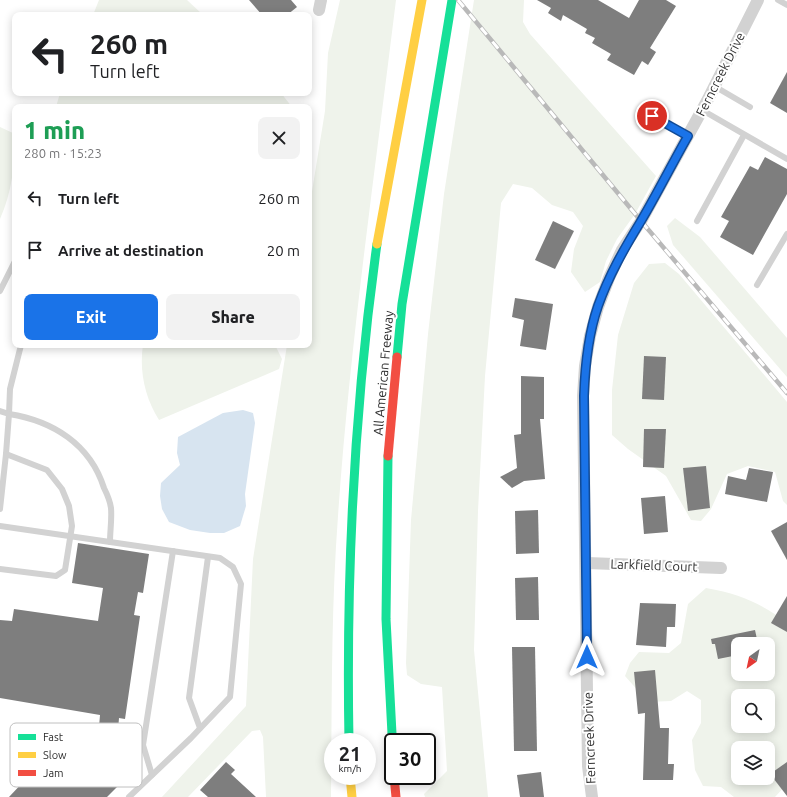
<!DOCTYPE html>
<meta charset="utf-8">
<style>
:root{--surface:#fff;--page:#f2f2f2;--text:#202124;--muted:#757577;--accent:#1a73e8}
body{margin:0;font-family:Ubuntu,sans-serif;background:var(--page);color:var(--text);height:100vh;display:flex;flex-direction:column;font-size:15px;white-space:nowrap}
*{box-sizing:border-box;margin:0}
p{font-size:13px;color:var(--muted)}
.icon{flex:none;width:22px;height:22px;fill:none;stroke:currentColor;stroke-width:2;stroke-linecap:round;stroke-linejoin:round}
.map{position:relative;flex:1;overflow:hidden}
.side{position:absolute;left:12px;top:104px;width:300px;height:244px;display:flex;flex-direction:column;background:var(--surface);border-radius:8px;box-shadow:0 2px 10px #0003}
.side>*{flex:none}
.guide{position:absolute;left:12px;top:12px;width:300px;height:84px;border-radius:8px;box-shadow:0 2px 10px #0003;background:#fff;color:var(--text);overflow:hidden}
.needle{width:26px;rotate:213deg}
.buttons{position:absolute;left:731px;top:637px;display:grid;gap:8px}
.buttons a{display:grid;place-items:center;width:44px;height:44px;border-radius:8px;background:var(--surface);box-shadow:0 2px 10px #0003;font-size:20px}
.speed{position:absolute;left:324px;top:733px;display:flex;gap:8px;font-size:20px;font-weight:700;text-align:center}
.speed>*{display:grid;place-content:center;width:52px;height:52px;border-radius:50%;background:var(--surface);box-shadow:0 2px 10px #0003;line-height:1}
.speed small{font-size:10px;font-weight:400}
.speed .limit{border:2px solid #111;border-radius:6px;background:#fff;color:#111}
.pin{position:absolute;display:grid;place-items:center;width:34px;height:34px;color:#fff;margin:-17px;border:2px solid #fff;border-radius:50%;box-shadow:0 1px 4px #0007}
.me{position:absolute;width:44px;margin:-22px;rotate:0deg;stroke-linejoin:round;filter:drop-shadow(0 0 3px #0008)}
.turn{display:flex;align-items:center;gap:14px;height:84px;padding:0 12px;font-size:18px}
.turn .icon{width:52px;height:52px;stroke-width:2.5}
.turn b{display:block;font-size:28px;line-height:34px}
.round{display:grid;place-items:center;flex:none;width:42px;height:42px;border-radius:8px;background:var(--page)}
.headline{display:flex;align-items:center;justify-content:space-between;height:68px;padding:0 12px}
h1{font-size:24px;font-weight:800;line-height:30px;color:#1e9e55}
.primary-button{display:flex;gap:8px;margin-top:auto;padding:8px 12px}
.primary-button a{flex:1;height:46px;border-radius:8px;background:var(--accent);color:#fff;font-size:16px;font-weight:800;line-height:46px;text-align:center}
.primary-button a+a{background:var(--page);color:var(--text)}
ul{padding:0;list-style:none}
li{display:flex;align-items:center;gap:12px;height:52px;padding:0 12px}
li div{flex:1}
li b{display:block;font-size:15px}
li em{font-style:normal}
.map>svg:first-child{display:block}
</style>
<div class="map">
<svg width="787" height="797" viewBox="0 0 787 797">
<rect width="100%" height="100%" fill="#fff"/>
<g fill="#eff3eb" fill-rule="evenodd">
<path d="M99 0H187L203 15H93Z"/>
<path d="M340 0H396C375 172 350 343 338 516 331 609 332 703 331 797H266L263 737 260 730 252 731 188 797H162L246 706 253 559 287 345H309V210L325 111 328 53Z"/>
<path d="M474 0H524L523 22 530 34 656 176 635 214 617 239 606 261 600 282 585 292 571 272 574 249 583 226 573 212 552 205 532 188 513 184 501 203 485 376 478 511 474 650 488 797H425L424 794 447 771 442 687 421 684 407 675 406 663 411 520 428 334 444 194Z"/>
<path d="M60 93H281L292 107H56Z"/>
<path d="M0 127 15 134C15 164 12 192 0 219Z"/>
<path d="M675 218 700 237 787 338V377L673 245 667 226Z"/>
<path d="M665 263 679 274 787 402V505L783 501 775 472 748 466 727 474 711 509 701 521 691 520 666 476 628 449 612 435V390L618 335 634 283 649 264Z"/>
<path d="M143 345H275L282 359 279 369 159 420C145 398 139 371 143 345Z"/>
<path d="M706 588C741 594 757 602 787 622V784L775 797H734L721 787 703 786 695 770 692 740 701 723V700L687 691 671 701 648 702 625 676 630 663 639 652 669 653 681 643 688 604ZM738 644H768V674H738ZM738 696H768V726H738ZM738 748H768V778H738Z"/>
</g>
<path fill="#d7e4f0" d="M243 410 253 413 255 423 245 494 246 506 240 526 224 533H210L190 530 169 522 162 509 160 496 161 483 180 465 177 453 178 437 223 413Z"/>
<g fill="#7e7e7e">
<path d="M249 0H291L297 7 287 15H262Z"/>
<path d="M537 0H598L629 18 639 0H666L676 6 650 48 656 52 648 65 642 61 634 75 607 60 611 54 592 43 595 38 585 33 587 29 563 15 561 21 548 13 551 8Z"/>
<path d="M787 72V113L770 103Z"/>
<path d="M765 157 787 169V194L753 255 720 237 729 221 721 217 750 166 758 170Z"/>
<path d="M553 221 574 231 555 269 535 260Z"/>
<path d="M515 298 553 304 546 350 520 346 524 320 512 317Z"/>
<path d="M644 356 666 357 664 400 642 399Z"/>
<path d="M521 376 544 377V419H540L545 479 524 481 512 488 500 477 517 468 514 435 521 434Z"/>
<path d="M644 429H666L664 468 643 467Z"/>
<path d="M706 466 710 508 688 511 683 468Z"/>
<path d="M749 468 773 472 767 502 725 494 728 476 746 480Z"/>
<path d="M665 496 668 532 644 534 641 498Z"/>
<path d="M538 510 539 553 516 554 515 511Z"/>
<path d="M787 522V560L771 531Z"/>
<path d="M78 543 149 554 143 593 138 592 134 615 140 616 125 719 119 718 118 730 99 727 100 715 0 698V620L12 621 14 609 98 621 103 588 72 583Z"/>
<path d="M538 577 539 620H516L515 578Z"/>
<path d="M787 596V632L771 623Z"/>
<path d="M640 603 676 604 675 627H667L666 647 636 645Z"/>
<path d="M755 630 758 644H738V655L718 659 715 644H712L711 639Z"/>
<path d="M512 647H535L537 751H514Z"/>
<path d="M655 670 660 728H669L668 764H674L673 780H643L645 713 638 714 634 672Z"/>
<path d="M76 731 125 779 107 797H9L61 742 63 745Z"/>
<path d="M226 762 235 770 231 774 256 797H208L200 790Z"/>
<path d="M787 762V796L770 774Z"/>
<path d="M541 772 544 797H520L517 775Z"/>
</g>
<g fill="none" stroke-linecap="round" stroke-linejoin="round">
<g stroke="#d2d2d2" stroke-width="6">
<path d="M778 0 787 5"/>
<path d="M714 86 750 107"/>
<path d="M702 110 787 159"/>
<path d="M653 116 688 136"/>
<path d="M697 221 744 135"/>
<path d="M757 285 787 234"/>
<path d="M0 291 15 261"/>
<path d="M21 345 10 389 9 414C53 421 90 444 104 488 107 494 110 501 111 508 112 519 110 531 110 542"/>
<path d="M0 411 9 414 6 454"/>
<path d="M0 509 6 454 47 470 62 489 69 506 72 526 65 570 56 576 0 569"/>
<path d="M0 526 220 558 233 567 241 584 230 697 191 738 129 797"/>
<path d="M200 728 189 698 208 557"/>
<path d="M152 775 143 745 173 551"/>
</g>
<g stroke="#d2d2d2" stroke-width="12">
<path d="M319 10 321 0"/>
<path d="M587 563 721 568"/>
<path d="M592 797 588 766 583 396 585 366 590 336 598 307 609 278 622 250 641 221 707 101 758 0"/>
</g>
<g stroke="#16e098" stroke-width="9">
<path d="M397 357 402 304 452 0"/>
<path d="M388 456 386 619 393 753"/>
<path d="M349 742C346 576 354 408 377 244"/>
</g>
<g stroke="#ffcf43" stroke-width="9">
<path d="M377 244 422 0"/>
<path d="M350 776 352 797"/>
</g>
<g stroke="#f24e42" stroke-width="9">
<path d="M388 456 397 357"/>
<path d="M394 776 396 797"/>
</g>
<g stroke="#b9b9b9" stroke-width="4.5">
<path id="rail" d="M458 0 641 221 787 393"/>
</g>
<use href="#rail" stroke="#fff" stroke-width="3" stroke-dasharray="9" stroke-linecap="butt"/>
</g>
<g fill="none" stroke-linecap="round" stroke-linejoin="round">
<g stroke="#114b97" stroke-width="10">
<path id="route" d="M587 657 584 396C585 365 588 335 598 306 609 275 624 249 641 221 657 194 672 164 688 136L652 116"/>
</g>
<use href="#route" stroke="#1a73e8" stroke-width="7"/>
</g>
<g text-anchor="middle" stroke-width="4" stroke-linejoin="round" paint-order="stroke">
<g font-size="13" fill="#2d2d2d" stroke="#fff">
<text transform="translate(720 74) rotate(-63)" y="5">Ferncreek Drive</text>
<text transform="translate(383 373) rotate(-85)" y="5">All American Freeway</text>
<text transform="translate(654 565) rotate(2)" y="5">Larkfield Court</text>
<text transform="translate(589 738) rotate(-92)" y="5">Ferncreek Drive</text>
</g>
</g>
<rect x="10" y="723" width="132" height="64" rx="6" fill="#fff" stroke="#c0c0c0" stroke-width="1"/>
<rect x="18" y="734" width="18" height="6" fill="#16e098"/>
<rect x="18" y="752" width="18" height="6" fill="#ffcf43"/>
<rect x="18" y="770" width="18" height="6" fill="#f24e42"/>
<g font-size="11" fill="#2d2d2d">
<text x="43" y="741">Fast</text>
<text x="43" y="759">Slow</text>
<text x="43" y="777">Jam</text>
</g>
</svg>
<div class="buttons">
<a><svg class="needle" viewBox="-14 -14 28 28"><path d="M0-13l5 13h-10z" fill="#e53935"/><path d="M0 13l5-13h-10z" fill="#757577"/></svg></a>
<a><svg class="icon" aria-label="search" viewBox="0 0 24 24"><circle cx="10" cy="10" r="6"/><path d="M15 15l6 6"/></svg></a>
<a><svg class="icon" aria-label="layers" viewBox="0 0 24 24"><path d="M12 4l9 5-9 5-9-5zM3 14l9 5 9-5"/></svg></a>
</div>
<div class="speed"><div>21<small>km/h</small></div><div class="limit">30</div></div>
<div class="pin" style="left:652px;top:116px;background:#d93025"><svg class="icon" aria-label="arrive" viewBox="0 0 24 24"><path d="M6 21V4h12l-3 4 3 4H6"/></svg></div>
<svg class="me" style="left:587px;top:657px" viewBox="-20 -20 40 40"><path d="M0-17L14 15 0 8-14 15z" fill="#1a73e8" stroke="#fff" stroke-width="4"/></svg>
<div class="guide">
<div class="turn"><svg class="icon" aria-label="left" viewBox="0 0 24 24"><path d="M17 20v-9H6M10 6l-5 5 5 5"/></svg><div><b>260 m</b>Turn left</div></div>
</div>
<section class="side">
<div class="headline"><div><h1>1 min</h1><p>280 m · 15:23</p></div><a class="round"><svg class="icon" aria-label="close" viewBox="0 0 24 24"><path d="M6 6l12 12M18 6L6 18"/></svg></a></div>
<ul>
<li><svg class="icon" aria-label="left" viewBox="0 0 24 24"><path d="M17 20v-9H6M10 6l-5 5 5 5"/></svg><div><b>Turn left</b></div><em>260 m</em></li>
<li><svg class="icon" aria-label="arrive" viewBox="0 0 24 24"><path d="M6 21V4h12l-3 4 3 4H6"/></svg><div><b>Arrive at destination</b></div><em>20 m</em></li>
</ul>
<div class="primary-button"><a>Exit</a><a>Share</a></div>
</section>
</div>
